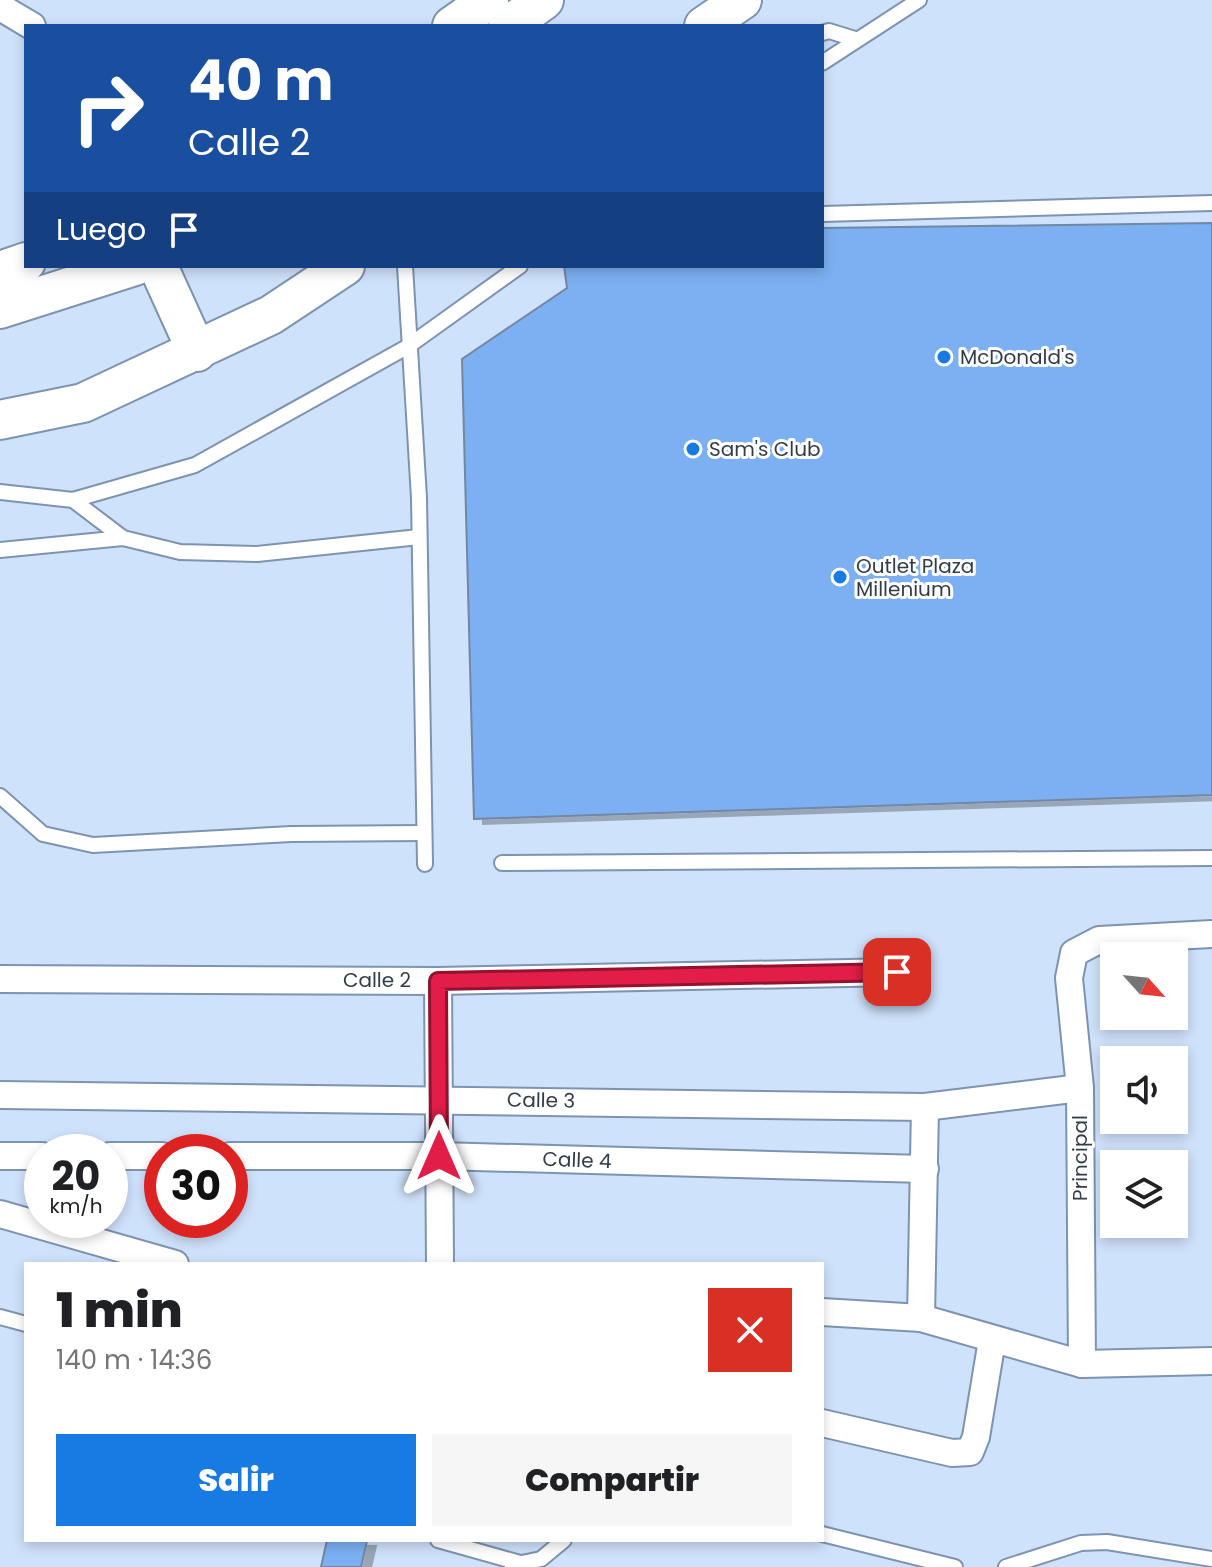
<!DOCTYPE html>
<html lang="es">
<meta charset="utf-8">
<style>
:root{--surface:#fff;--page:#f6f6f6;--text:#202124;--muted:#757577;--accent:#187ae3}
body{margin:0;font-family:Poppins,sans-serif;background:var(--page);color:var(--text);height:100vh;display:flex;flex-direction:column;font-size:30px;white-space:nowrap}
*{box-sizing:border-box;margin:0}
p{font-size:26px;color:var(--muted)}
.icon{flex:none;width:44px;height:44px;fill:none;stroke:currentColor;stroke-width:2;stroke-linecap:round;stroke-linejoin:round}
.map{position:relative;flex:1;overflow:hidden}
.panel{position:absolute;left:24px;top:1262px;width:800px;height:280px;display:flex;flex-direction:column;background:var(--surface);border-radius:0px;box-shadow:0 4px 12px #0003}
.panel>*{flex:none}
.top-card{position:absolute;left:24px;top:24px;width:800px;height:244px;border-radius:0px;box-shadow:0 4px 12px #0003;background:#1a4fa0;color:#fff;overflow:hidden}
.needle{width:52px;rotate:117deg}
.buttons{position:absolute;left:1100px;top:942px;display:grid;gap:16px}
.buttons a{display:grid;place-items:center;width:88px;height:88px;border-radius:0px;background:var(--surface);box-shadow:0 4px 12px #0003;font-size:40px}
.speed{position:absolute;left:24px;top:1134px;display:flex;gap:16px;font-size:40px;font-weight:700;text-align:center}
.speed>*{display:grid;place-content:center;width:104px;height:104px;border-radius:50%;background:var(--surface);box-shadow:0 4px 12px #0003;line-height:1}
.speed small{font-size:20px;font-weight:400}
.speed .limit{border:12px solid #d22;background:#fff;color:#111}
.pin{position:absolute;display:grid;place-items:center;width:68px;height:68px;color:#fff;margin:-34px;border-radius:16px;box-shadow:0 4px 12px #0006}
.me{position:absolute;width:88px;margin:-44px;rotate:0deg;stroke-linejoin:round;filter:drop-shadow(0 0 6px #0008)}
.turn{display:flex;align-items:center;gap:28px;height:168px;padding:0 32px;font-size:36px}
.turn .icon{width:104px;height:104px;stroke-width:2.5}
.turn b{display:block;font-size:56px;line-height:68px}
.then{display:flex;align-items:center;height:76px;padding:0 32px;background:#0003;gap:16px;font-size:30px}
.round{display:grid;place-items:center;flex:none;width:84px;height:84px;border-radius:0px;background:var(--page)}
.overview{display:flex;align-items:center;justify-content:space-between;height:136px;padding:0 32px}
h1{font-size:48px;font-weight:800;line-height:60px}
.primary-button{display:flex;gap:16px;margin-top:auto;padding:16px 32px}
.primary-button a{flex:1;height:92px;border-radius:0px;background:var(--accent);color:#fff;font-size:32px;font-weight:800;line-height:92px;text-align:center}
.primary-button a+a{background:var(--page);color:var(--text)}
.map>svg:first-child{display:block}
</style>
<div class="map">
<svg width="1212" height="1567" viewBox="0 0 1212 1567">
<defs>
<filter id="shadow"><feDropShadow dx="9" dy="5" stdDeviation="0" flood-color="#0004"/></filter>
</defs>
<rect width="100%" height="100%" fill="#cfe2fb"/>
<g fill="#7cb0f2" stroke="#7287a3" stroke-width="2" filter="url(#shadow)">
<path d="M1212 223V795L474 819 462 359 567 288 564 266H822V228Z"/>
<path d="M327 1540 367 1541 361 1567H321Z"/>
</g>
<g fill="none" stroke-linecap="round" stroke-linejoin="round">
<g stroke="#7d93b0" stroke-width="18">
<g id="lane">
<path d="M822 33 829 31 855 39"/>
<path d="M822 63 919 0"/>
<path d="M822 214 1212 203"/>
<path d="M405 266 419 498 425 864"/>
<path d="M0 492 73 500 195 465 407 347 520 266"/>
<path d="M73 500 123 538"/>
<path d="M0 550 123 538 180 552 257 554 419 537"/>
<path d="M0 796 43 834 93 845 291 834 424 833"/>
<path d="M502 863 1212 858"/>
<path d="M0 1317 26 1324"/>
<path d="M822 1534 955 1567"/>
<path d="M438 1540 520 1563"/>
<path d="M512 1565 541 1559 564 1540"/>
<path d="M1006 1567 1081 1543 1107 1542 1212 1559"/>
</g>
</g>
<g stroke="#7d93b0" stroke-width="30">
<g id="street">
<path d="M0 7 32 26"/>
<path d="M0 979 438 981 897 972"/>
<path d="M438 981 440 1264"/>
<path d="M0 1095 925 1107 1080 1088"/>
<path d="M0 1156H42"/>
<path d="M110 1156H162"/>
<path d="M230 1156H439L925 1169"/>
<path d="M0 1214 175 1264"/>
<path d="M822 1312 921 1318 1082 1364 1212 1361"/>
<path d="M921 1318 925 1107"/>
<path d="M1082 1364 1080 1088 1069 978 1074 953 1099 940 1212 934"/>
<path d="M822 1423 952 1453 970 1452 976 1437 992 1340"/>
</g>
</g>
<g stroke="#7d93b0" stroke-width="42">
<g id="secondary">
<path d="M452 26 489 0"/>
<path d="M508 26 544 0"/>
<path d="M704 26 742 0"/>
<path d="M158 266 197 352"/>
<path d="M0 271 26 262"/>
<path d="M0 309 135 266"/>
<path d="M0 420 83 403 271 315 345 266"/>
</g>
</g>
<use href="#lane" stroke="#fff" stroke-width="14"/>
<use href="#street" stroke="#fff" stroke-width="26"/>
<use href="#secondary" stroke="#fff" stroke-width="38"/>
</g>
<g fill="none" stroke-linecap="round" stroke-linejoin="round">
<g stroke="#92132f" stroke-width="20">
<path id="route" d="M439 1156 438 981 897 972"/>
</g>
<use href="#route" stroke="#e11d48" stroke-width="14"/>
</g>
<g fill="#187ae3" stroke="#fff" stroke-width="3">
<circle cx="944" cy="357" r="8"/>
<circle cx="693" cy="449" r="8"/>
<circle cx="840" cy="577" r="8"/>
</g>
<g text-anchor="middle" stroke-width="6" stroke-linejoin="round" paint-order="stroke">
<g font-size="20" fill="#333d49" stroke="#fff" text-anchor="start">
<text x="960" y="364">McDonald's</text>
<text x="709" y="456">Sam's Club</text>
<text x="856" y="573">Outlet Plaza<tspan x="856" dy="23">Millenium</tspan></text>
</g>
<g font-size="20" fill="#333d49" stroke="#fff">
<text x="377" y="987">Calle 2</text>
<text transform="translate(541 1100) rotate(1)" y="7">Calle 3</text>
<text transform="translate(1080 1158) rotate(-90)" y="7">Principal</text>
<text transform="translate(577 1160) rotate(2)" y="7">Calle 4</text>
</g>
</g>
</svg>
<div class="buttons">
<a><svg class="needle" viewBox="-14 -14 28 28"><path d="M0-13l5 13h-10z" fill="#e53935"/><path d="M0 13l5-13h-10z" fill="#757577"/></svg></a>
<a><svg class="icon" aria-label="sound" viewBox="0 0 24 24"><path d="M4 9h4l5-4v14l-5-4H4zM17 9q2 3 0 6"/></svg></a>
<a><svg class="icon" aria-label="layers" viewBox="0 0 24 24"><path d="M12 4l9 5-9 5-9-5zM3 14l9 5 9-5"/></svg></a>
</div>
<div class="speed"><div>20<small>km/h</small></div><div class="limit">30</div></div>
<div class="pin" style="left:897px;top:972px;background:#d93025"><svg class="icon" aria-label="arrive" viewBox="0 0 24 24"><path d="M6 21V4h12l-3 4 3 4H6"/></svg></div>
<svg class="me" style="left:439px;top:1156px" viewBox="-20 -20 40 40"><path d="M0-17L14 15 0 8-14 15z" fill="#e11d48" stroke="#fff" stroke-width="4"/></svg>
<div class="top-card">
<div class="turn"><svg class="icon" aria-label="right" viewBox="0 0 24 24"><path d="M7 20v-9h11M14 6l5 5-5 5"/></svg><div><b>40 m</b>Calle 2</div></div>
<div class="then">Luego<svg class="icon" aria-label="arrive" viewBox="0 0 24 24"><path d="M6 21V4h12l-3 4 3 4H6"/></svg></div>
</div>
<section class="panel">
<div class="overview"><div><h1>1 min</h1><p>140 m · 14:36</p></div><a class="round" style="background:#d93025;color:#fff"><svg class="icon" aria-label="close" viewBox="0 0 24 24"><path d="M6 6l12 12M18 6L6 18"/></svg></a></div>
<div class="primary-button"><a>Salir</a><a>Compartir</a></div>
</section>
</div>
